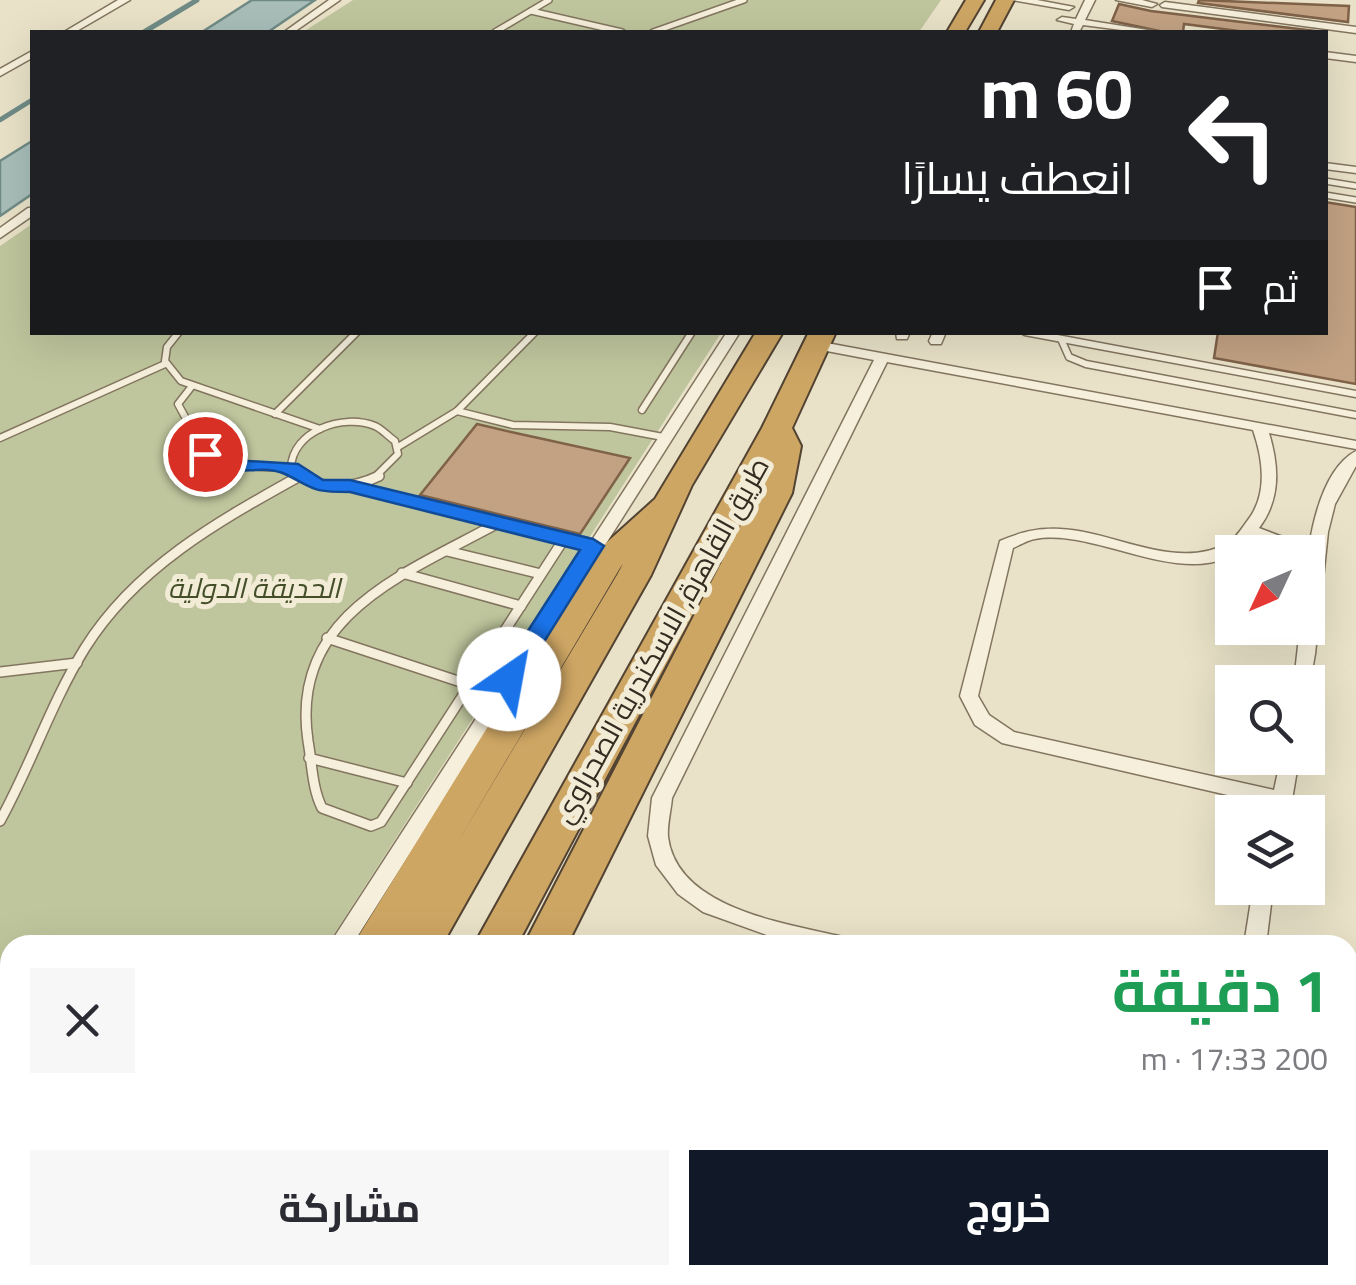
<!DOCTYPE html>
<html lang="ar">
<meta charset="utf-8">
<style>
:root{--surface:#fff;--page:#f7f7f7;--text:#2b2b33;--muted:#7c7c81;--accent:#111827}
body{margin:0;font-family:Georgia,Cairo,serif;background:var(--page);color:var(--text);direction:rtl;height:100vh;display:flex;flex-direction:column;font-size:38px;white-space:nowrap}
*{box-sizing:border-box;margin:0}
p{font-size:32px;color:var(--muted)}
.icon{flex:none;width:55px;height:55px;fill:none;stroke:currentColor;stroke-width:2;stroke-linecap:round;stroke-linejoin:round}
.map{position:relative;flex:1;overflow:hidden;direction:ltr}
.panel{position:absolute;left:0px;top:935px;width:1358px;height:350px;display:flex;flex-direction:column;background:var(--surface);border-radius:30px 30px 0 0;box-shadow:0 10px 40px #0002;direction:rtl}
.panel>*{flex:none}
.banner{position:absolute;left:30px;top:30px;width:1298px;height:305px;border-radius:0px;box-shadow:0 10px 40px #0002;direction:rtl;background:#202124;color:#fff;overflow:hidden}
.needle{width:65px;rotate:226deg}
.tools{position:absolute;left:1215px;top:535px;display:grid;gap:20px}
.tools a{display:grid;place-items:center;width:110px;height:110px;border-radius:0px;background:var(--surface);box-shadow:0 10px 40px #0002;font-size:50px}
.pin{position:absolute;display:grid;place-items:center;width:85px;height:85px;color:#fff;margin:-42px;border:5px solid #fff;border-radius:50%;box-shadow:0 2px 10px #0007}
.me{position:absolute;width:110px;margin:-55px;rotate:33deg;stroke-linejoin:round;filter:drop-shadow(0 0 8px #0008)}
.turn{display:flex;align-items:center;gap:35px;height:210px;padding:0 30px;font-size:45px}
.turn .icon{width:130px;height:130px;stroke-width:2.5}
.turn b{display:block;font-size:70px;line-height:85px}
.then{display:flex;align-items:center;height:95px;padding:0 30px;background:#0003;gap:20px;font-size:38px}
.round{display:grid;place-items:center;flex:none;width:105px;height:105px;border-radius:0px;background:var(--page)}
.overview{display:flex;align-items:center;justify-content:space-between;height:170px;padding:0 30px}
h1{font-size:60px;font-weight:700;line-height:75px;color:#1e9e55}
.action{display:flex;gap:20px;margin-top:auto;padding:20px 30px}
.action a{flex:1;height:115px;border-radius:0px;background:var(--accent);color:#fff;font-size:40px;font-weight:700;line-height:115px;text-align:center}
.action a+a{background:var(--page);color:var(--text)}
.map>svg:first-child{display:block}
</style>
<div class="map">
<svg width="1356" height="1285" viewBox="0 0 1356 1285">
<rect width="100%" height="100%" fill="#e9e2c8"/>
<g fill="#bfc69d">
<path d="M353 0H941L919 32H303Z"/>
<path d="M32 224V332L721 333 327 945H10V1275H114L107 1285H0V246Z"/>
</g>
<g fill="#a9beb9" stroke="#708b86" stroke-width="2.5">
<path d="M252 0H315L268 32H202Z"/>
<path d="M32 141V194L0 216V161Z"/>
</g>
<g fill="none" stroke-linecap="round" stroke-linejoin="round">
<g stroke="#708b86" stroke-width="5">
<path d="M144 32 197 0"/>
<path d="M0 120 32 100"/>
</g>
</g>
<g fill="#c3a283" stroke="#7f6248" stroke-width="2.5">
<path d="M1199 0 1349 6 1348 22 1198 3Z"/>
<path d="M1119 4 1151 11 1324 32H1246L1184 24 1183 32H1164L1112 21Z"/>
<path d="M1325 202 1356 207V384L1214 358 1218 332H1325Z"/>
<path d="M477 424 511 432 630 458 580 534 420 495Z"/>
</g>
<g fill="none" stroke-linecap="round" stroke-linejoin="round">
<g stroke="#83755f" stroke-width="8">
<g id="service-far2">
<path d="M531 11 622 32"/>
<path d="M495 32 549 0"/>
<path d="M653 32 744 0"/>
<path d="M1325 181 1356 186"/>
<path d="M1325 195 1356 200"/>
</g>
</g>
<g stroke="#83755f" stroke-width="9">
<g id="service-far1">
<path d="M179 332 167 347 165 361 181 381 320 429"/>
<path d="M1025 332 1356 394"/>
<path d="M1061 339 1069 357 1086 364 1356 415"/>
<path d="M192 386 178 404C210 465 224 467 291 468"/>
<path d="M642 410 692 332"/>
<path d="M457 411 513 425 610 427 663 437"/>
<path d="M275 414 357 332"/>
<path d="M0 438 165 364"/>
<path d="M398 447 457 411 535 332"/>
<path d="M303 478 291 468C292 431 343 413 375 426 382 429 389 437 395 441L398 454 374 478"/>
</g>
</g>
<g stroke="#83755f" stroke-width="12">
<g id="service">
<path d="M300 476C326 491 352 489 379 476"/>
<path d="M353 487 593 546"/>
<path d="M498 523C407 573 289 614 308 741 312 763 312 788 322 808L371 826 381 822 564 539"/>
<path d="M447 551 541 574"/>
<path d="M402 573 521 606"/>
<path d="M327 638 470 685"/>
<path d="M0 672 77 663"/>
<path d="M309 758 407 783"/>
<path d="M0 821C31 765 51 703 85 648 135 568 217 522 298 477"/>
</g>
</g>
<g stroke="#83755f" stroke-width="3">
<g id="minor">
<path d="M118 0H130L75 32H64Z"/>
<path d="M329 0H340L294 32H284Z"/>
<path d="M1012 0H1037L1074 7 1069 10Z"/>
<path d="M1085 0H1095L1085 20 1160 32H1137L1083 25 1079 32H1071L1074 24 1057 20 1062 17 1076 19Z"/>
<path d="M1116 0H1142L1157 4 1152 7Z"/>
<path d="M1165 2 1356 27V33L1162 7 1160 5Z"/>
<path d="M32 51V58L0 76V69Z"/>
<path d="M1325 52 1356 56V62L1325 58Z"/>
<path d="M1325 163 1356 167V173L1325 169Z"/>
<path d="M28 208H32V216L0 238V228Z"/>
<path d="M727 332H740L352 945H329Z"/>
<path d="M896 332H910L907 339H897Z"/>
<path d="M933 332H946L941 344H931L929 341Z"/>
<path d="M816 341 1356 441V449L1269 433C1279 466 1281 499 1259 528L1309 547C1314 516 1326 467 1356 451V466L1335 504 1328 532 1315 654 1309 687 1308 682H1294L1300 628H1308V552H1293L1252 537C1201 603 1100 526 1035 539 1028 540 1020 545 1013 548L978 696 989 715 1014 732 1274 790 1281 758H1299L1290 812H1270L1271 805 1002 743 975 725 960 696 1000 541C1021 532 1037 528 1060 529 1114 531 1176 572 1228 543 1236 538 1242 528 1248 520 1268 494 1263 459 1253 430L887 362 672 798C671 810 667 825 668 837 677 908 783 923 839 936L847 939 850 945H802L775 938 703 912 678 894 656 865 648 836 652 798 874 360 811 348 809 345Z"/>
<path d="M1253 888H1273L1266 945H1244Z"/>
<path d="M116 1275H144L140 1285H112Z"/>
<path d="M451 1275H478L474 1285H447Z"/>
<path d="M990 1275H1016L1014 1285H988Z"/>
<rect x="1224" y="1275" width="26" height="10"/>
</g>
</g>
<g stroke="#524333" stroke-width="4">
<g id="motorway">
<path d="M966 0H984L965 32H947Z"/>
<path d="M996 0H1014L997 32H979Z"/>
<path d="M756 332H783L692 485 651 575 442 945H398L401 938 397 945H353L595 553 655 499ZM623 564 617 575 453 850 620 568Z"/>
<path d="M809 332H836L792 428 801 446 792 493 567 945H524L763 482 517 945H474L762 428Z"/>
<path d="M146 1275H200L196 1285H142Z"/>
<path d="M201 1275H254L250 1285H197Z"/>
<path d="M289 1275H342L338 1285H285Z"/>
<path d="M348 1275H402L398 1285H344Z"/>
</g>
</g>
<use href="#service-far2" stroke="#f5efdb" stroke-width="5"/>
<use href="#service-far1" stroke="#f5efdb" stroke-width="6"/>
<use href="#service" stroke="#f5efdb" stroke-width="9"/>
<use href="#minor" fill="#f5efdb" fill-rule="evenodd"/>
<use href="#motorway" fill="#cea664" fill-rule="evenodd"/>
</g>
<path fill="#1a73e8" stroke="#114b97" stroke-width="2.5" d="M205 448 233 460 298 464 323 480H350L593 539 604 546 517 685 509 687 497 679 580 550 350 492C310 492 316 489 285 474 258 461 226 485 195 454Z"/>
<g text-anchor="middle" stroke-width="10" stroke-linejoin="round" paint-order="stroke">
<g font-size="28" font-style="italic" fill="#444f2a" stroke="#f2ecd7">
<text x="254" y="598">الحديقة الدولية</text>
</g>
<g font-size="28" fill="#352c21" stroke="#f2ecd7">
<text transform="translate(661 640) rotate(-61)" y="10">طريق القاهرة, الاسكندرية الصحراوي</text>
</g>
</g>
</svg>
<div class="tools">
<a><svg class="needle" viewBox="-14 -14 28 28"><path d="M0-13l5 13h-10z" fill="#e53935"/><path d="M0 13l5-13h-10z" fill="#7c7c81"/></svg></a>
<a><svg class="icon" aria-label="search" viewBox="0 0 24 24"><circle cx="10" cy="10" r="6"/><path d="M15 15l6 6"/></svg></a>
<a><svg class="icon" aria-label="layers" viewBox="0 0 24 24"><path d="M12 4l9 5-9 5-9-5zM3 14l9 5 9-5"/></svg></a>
</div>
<div class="pin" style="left:205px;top:454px;background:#d93025"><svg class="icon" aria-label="arrive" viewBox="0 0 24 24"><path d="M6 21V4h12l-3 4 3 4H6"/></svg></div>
<svg class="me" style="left:509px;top:679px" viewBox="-20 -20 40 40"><circle r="19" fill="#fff"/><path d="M0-13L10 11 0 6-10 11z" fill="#1a73e8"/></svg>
<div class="banner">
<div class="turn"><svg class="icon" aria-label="left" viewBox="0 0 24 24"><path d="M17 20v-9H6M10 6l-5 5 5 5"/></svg><div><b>60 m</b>انعطف يسارًا</div></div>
<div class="then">ثم<svg class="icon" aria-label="arrive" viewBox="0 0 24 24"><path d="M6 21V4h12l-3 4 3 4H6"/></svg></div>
</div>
<section class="panel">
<div class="overview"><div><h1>1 دقيقة</h1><p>200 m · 17:33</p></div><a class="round"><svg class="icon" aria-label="close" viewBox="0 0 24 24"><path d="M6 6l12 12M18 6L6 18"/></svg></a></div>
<div class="action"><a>خروج</a><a>مشاركة</a></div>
</section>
</div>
